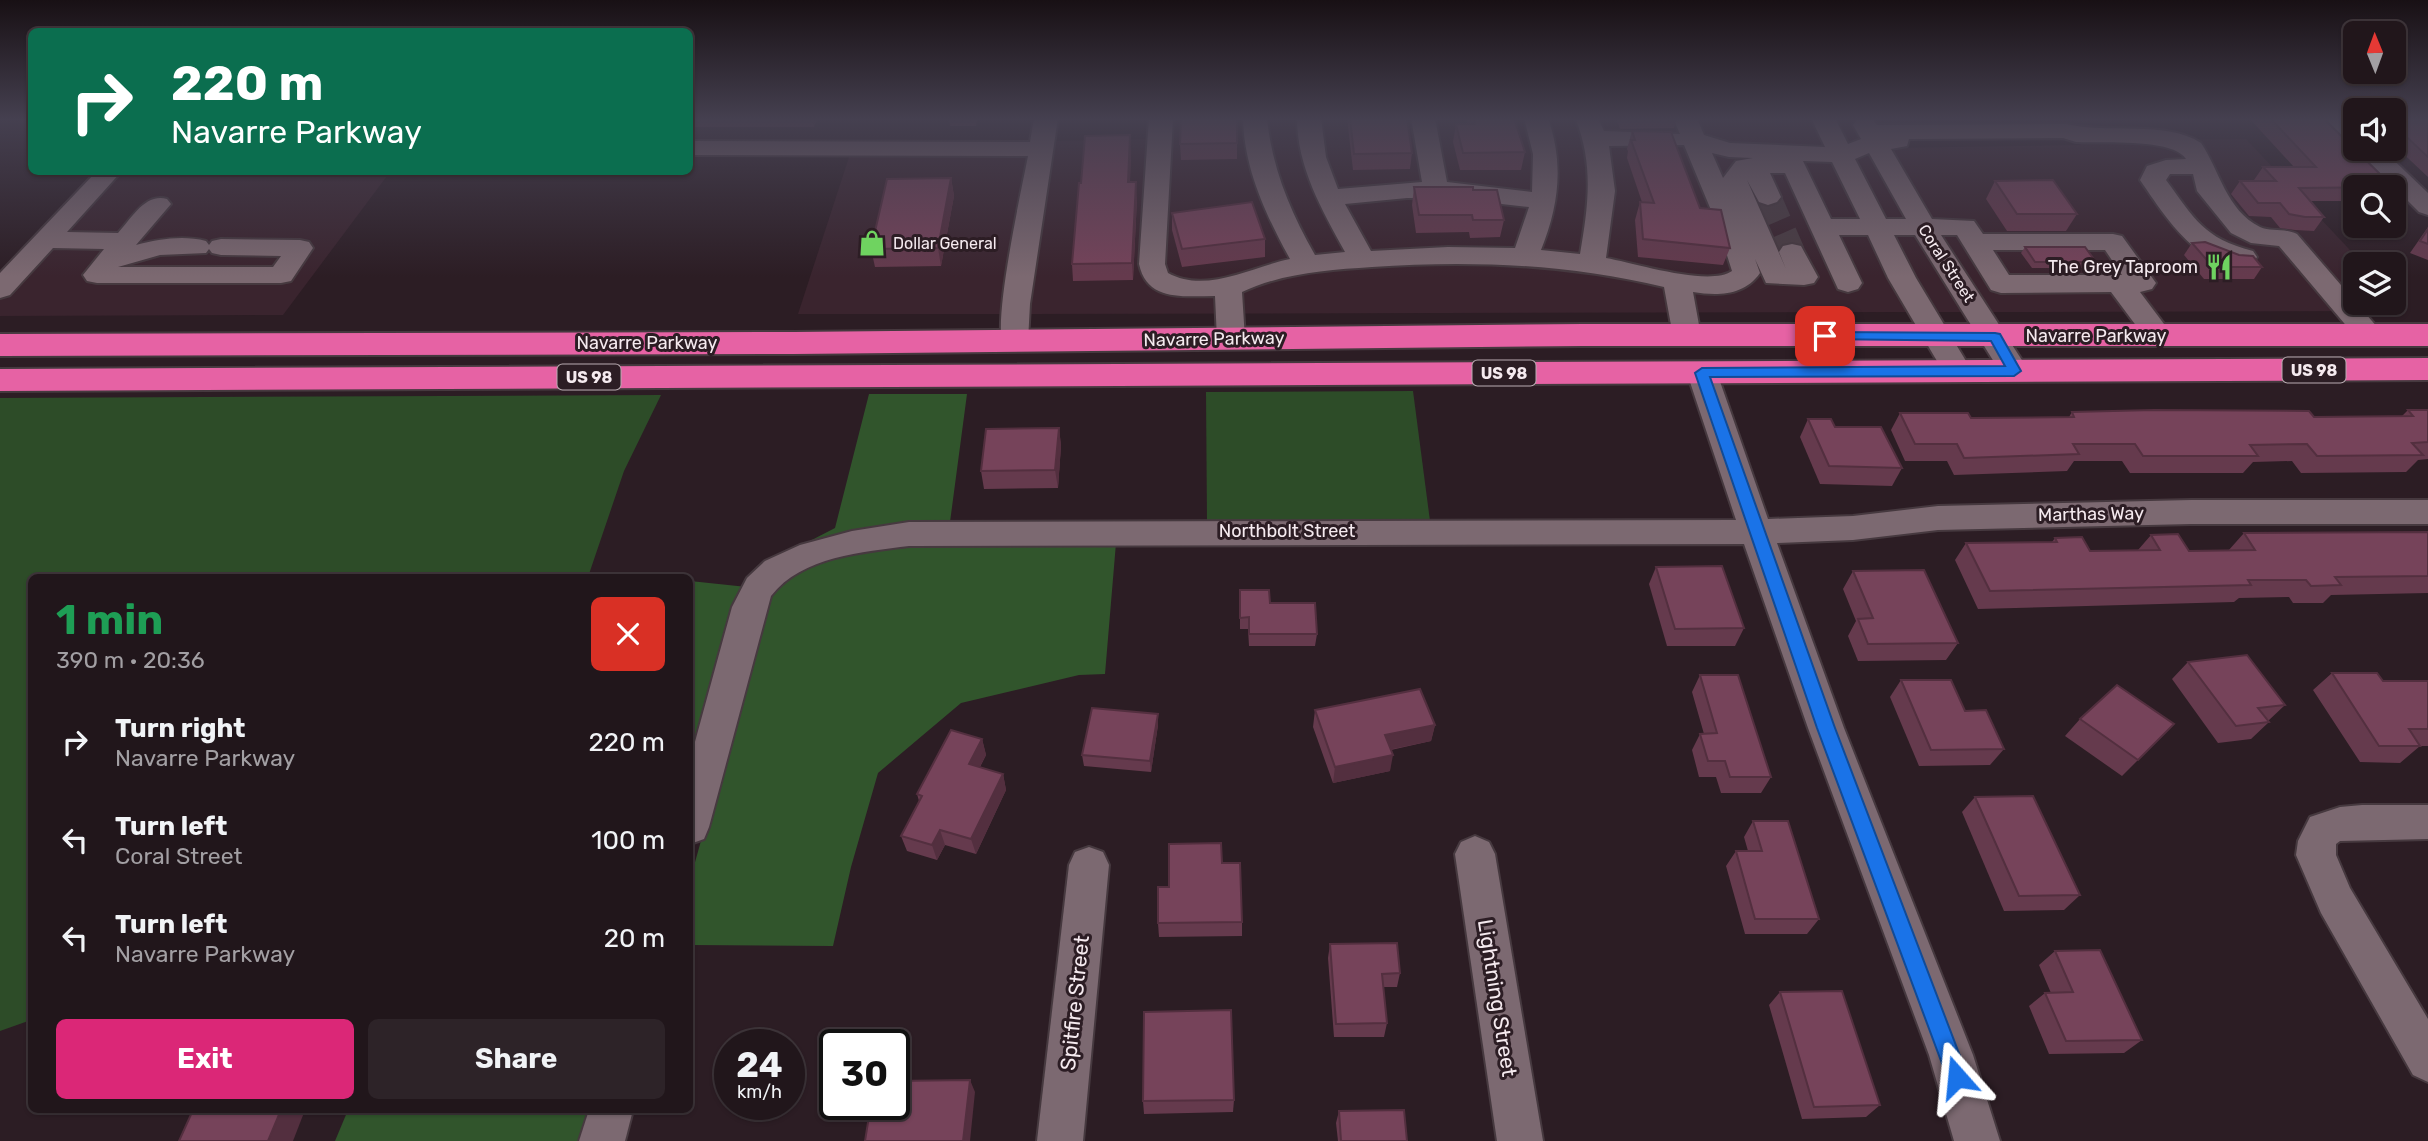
<!DOCTYPE html>
<meta charset="utf-8">
<style>
:root{--surface:#21161b;--page:#2d2328;--text:#f1f3f6;--muted:#a29fa3;--line:#3e353a;--accent:#db2777}
body{margin:0;font-family:Rubik,sans-serif;background:var(--page);color:var(--text);height:100vh;display:flex;flex-direction:column;font-size:26px;white-space:nowrap}
*{box-sizing:border-box;margin:0}
p{font-size:23px;color:var(--muted)}
.icon{flex:none;width:38px;height:38px;fill:none;stroke:currentColor;stroke-width:2;stroke-linecap:round;stroke-linejoin:round}
.map{position:relative;flex:1;overflow:hidden}
.details{position:absolute;left:28px;top:574px;width:665px;height:539px;display:flex;flex-direction:column;background:var(--surface);border-radius:10px;box-shadow:0 2px 5px #0004,0 0 0 2px var(--line)}
.details>*{flex:none}
.banner{position:absolute;left:28px;top:28px;width:665px;height:147px;border-radius:10px;box-shadow:0 2px 5px #0004,0 0 0 2px var(--line);background:#0b6e4f;color:#fff;overflow:hidden}
.needle{width:46px;rotate:359deg}
.controls{position:absolute;left:2343px;top:21px;display:grid;gap:14px}
.controls a{display:grid;place-items:center;width:63px;height:63px;border-radius:10px;background:var(--surface);box-shadow:0 2px 5px #0004,0 0 0 2px var(--line);font-size:35px}
.speed{position:absolute;left:714px;top:1029px;display:flex;gap:14px;font-size:35px;font-weight:700;text-align:center}
.speed>*{display:grid;place-content:center;width:91px;height:91px;border-radius:50%;background:var(--surface);box-shadow:0 2px 5px #0004,0 0 0 2px var(--line);line-height:1}
.speed small{font-size:18px;font-weight:400}
.speed .limit{border:4px solid #111;border-radius:10px;background:#fff;color:#111}
.pin{position:absolute;display:grid;place-items:center;width:60px;height:60px;color:#fff;margin:-30px;border-radius:14px;box-shadow:0 4px 10px #0006}
.me{position:absolute;width:77px;margin:-38px;rotate:342deg;stroke-linejoin:round;filter:drop-shadow(0 0 5px #0008)}
.turn{display:flex;align-items:center;gap:24px;height:147px;padding:0 28px;font-size:32px}
.turn .icon{width:91px;height:91px;stroke-width:2.5}
.turn b{display:block;font-size:49px;line-height:60px}
.round{display:grid;place-items:center;flex:none;width:74px;height:74px;border-radius:10px;background:var(--page)}
.head{display:flex;align-items:center;justify-content:space-between;height:119px;padding:0 28px}
h1{font-size:42px;font-weight:700;line-height:52px;color:#1e9e55}
.cta{display:flex;gap:14px;margin-top:auto;padding:14px 28px}
.cta a{flex:1;height:80px;border-radius:10px;background:var(--accent);color:#fff;font-size:28px;font-weight:700;line-height:80px;text-align:center}
.cta a+a{background:var(--page);color:var(--text)}
ul{padding:0;list-style:none}
li{display:flex;align-items:center;gap:21px;height:98px;padding:0 28px}
li div{flex:1}
li b{display:block;font-size:26px}
li em{font-style:normal}
.map>svg:first-child{display:block}
</style>
<div class="map">
<svg width="2428" height="1141" viewBox="0 0 2428 1141">
<rect width="100%" height="100%" fill="#2c1d24"/>
<g fill="#3a242e">
<path d="M1160 118H1815L1911 312 1025 314 1051 141 1160 139Z"/>
<path d="M1832 118H1852L1968 312H1931Z"/>
<path d="M2246 139 2363 264H2356V303H2394V298L2406 311 1988 312 1886 148 2079 145 2089 140Z"/>
<path d="M850 154H1030L1005 314H798Z"/>
<path d="M118 172H390L283 315 0 316V300Z"/>
</g>
<g fill="#2d4c28">
<path d="M1413 391 1430 521H1207L1206 392Z"/>
<path d="M661 395 624 471 588 577 32 578 31 1020 0 1031V398Z"/>
</g>
<g fill="#31552c">
<path d="M869 394H967L950 522 804 544 835 528Z"/>
<path d="M1116 543 1105 674 1079 675 961 703 878 773 851 867 833 946 690 945V880L772 588C837 544 913 544 988 544 1030 543 1073 543 1116 543Z"/>
<path d="M690 581 747 587 737 607 690 774Z"/>
<path d="M348 1110H594L585 1141H335Z"/>
</g>
<g fill="none" stroke-linecap="round" stroke-linejoin="round">
<path stroke="#4a3c42" stroke-width="26" stroke-dasharray="26 13" stroke-linecap="butt" d="M1768 197 1792 252"/>
<g stroke="#46393f" stroke-width="4">
<g id="minor">
<path d="M1034 118H1058L1030 304 1028 341 1024 348 1014 350 1004 348C991 327 1022 188 1028 156L690 155V141L1030 142Z"/>
<path d="M1149 118H1173L1165 264 1168 273C1206 294 1251 267 1290 259 1266 215 1244 169 1243 118H1267C1272 168 1290 211 1315 255L1345 252C1322 210 1297 167 1297 118H1321L1326 157 1338 189 1422 182 1411 118H1435L1447 182 1532 192 1533 154 1524 118H1548C1564 164 1559 205 1541 250L1580 254C1588 207 1594 166 1576 120L1578 118H1598L1604 131 1680 134 1673 118H1697L1704 135 1730 143 1825 147 1811 118H1835L1848 144 1861 139 1853 125 1857 120 1865 118 1873 120 1877 125 2066 124C2106 134 2166 120 2201 143 2220 171 2226 210 2260 227 2271 232 2285 228 2297 234L2384 335 2380 342 2370 344 2360 342 2279 246 2251 243 2231 233 2197 191 2193 174H2170L2166 180C2195 219 2203 238 2253 251L2257 257 2253 263C2201 276 2165 216 2140 180L2147 166 2166 160 2186 159C2174 138 2100 143 2076 142L2063 138 1909 139 1907 146 1891 149 1932 219 1974 221 1983 234H2113L2122 236 2156 283 2152 289 2140 292 2173 336 2169 343 2159 345 2149 343 2111 292 2001 293 1991 290 1957 235H1941L2029 371 2024 378 2014 381 2004 378 1915 235H1894L1916 278 1972 371 1967 378 1957 381 1947 378 1888 278 1868 235H1839L1862 283 1858 289 1848 292 1838 289 1785 173H1770L1781 197 1777 202 1768 205 1759 202 1747 180 1786 269 1779 252 1783 246 1792 244 1801 246 1818 277 1814 283 1804 285 1766 283 1755 259 1760 273C1744 296 1717 296 1693 292L1701 336 1697 343 1687 345 1677 343 1673 336 1664 287C1567 264 1471 260 1372 267 1327 270 1283 273 1242 292L1245 339 1241 346 1231 348 1221 346 1217 339 1215 296C1184 296 1147 302 1139 264ZM1684 145 1718 227 1732 271C1709 287 1635 263 1606 258L1615 191 1609 146ZM1712 153 1729 157 1753 158 1736 161 1723 178ZM1869 153 1906 219H1886L1855 159ZM1803 161 1832 162 1860 219H1831ZM1407 198H1448L1529 207 1515 248 1448 247 1371 251 1345 204ZM1993 250H2105L2122 275H2009Z"/>
<path d="M2325 118H2350L2356 122V143L2347 141Z"/>
<path d="M2356 149H2382L2428 193V215L2419 212Z"/>
<path d="M96 172H121L67 232 118 233C132 218 145 193 167 199L171 204 136 245C159 239 183 235 206 241L209 245 212 241 221 239 300 240 309 242 313 248 291 281 281 283H97L87 281 83 275 104 249 53 248 10 295 0 298V273ZM209 249 212 253 221 255 281 256 273 267H118L160 255 206 253Z"/>
<path d="M1702 363 1712 366 1717 373 1768 519 1853 516 1938 506 2191 500H2428V524H2191L1938 530 1853 540 1777 543 1844 728 1973 1055 2000 1141H1954L1929 1055 1808 728 1744 544 909 546C863 552 802 556 771 596L709 827 704 839 690 844V760L732 607 747 578 765 561 800 545 852 531 909 522 1736 520 1687 373 1692 366Z"/>
<path d="M2362 805H2428V839L2340 841 2336 844V855L2350 888 2428 1019V1082L2413 1075 2321 913 2296 855 2298 841 2310 817 2340 807Z"/>
<path d="M1475 836 1489 842 1495 854 1543 1141H1497L1455 854 1461 842Z"/>
<path d="M1089 847 1103 852 1109 865 1083 1141H1037L1069 865 1075 852Z"/>
<path d="M589 1110H633L625 1141H579Z"/>
</g>
</g>
<g stroke="#46393f" stroke-width="4">
<g id="highway">
<path d="M1583 324H2428V346H1583L794 354 0 356V334L794 332Z"/>
<path d="M2428 358V380L0 391V369Z"/>
</g>
</g>
<use href="#minor" fill="#7c6971" fill-rule="evenodd"/>
<use href="#highway" fill="#e662a4" fill-rule="evenodd"/>
</g>
<g fill="#653a4d">
<path d="M690 118H817L814 127H690Z"/>
<path d="M886 118H914L913 120H886Z"/>
<path d="M949 118H1009L1008 120H977L976 126H950Z"/>
<path d="M1237 118V159L1181 160 1180 144Z"/>
<path d="M1347 118H1407L1412 153 1410 169 1353 170Z"/>
<path d="M1466 118H1514L1525 152 1521 170H1460L1453 142 1456 124H1468Z"/>
<path d="M1616 118H1677L1674 128 1620 129Z"/>
<path d="M2249 118H2323L2356 187V201H2311L2324 217 2314 231 2295 230 2280 228 2271 217 2249 216 2231 194 2240 181H2255L2254 180 2263 167H2294Z"/>
<path d="M2394 118H2428V177L2394 145Z"/>
<path d="M1632 131 1700 208 1730 248 1723 265 1638 257 1635 220 1640 202H1642L1627 158 1628 151 1627 149Z"/>
<path d="M1131 152 1130 182 1137 199 1133 280 1073 281 1072 264 1081 183Z"/>
<path d="M951 178 954 196 941 266 875 267 871 249Z"/>
<path d="M1995 181 2077 214 2066 231H2007L1986 199Z"/>
<path d="M1414 187 1473 190 1504 220 1500 237 1470 238 1469 232 1416 233 1412 205Z"/>
<path d="M1172 213 1265 239V257L1182 267 1172 230Z"/>
<path d="M2428 227V260L2410 253Z"/>
<path d="M2192 243 2262 267 2254 279H2204L2184 255Z"/>
<path d="M2025 247 2096 262 2092 268H2032L2021 253Z"/>
<path d="M2408 410H2428V459L2418 460 2406 472 2301 473 2292 461 2253 462 2243 473H2130L2122 461H2074L2067 471 1954 475 1947 461H1905L1891 430 1900 413 1971 418 2069 417 2072 412 2314 417 2402 416Z"/>
<path d="M1808 419 1835 427 1902 468 1892 486 1820 484 1800 437Z"/>
<path d="M1059 428 1061 446 1058 488 984 489 981 471Z"/>
<path d="M2428 532V593L2331 595 2323 603H2293L2289 597 2239 598 2234 602 1978 609 1955 560 1966 543 2052 542 2055 538 2090 551 2138 550 2151 535 2189 551H2228L2244 533Z"/>
<path d="M1656 567 1744 628 1735 646H1667L1649 584Z"/>
<path d="M1853 571 1958 643 1946 660 1858 661 1848 636 1856 621 1843 589Z"/>
<path d="M1240 590 1270 603 1317 634 1315 646H1249L1248 629H1240Z"/>
<path d="M2188 662 2285 705 2268 721 2269 722 2251 739 2218 743 2172 679Z"/>
<path d="M2332 673 2383 681H2428V746H2420L2400 763 2360 762 2313 690Z"/>
<path d="M1700 675 1771 777 1761 793H1721L1716 777H1699L1692 750 1700 734H1704L1692 692Z"/>
<path d="M1901 680 1965 711 2004 749 1990 765 1919 766 1890 697Z"/>
<path d="M1315 710 1435 725 1431 741 1391 750 1390 771 1333 783 1313 727Z"/>
<path d="M1158 714V725L1151 772 1084 766 1082 755Z"/>
<path d="M2080 719 2174 724 2122 776 2065 736Z"/>
<path d="M982 739 986 755 980 767 1003 774 1006 790 976 854 945 845 937 860 907 851 901 836 919 801 917 794Z"/>
<path d="M1975 797 2080 895 2064 910 2004 911 1962 812Z"/>
<path d="M1753 821 1819 919 1807 934H1745L1726 866 1736 851H1748L1744 837Z"/>
<path d="M1222 863 1242 922V936L1159 937 1158 923Z"/>
<path d="M1330 944 1400 973 1397 987H1383L1387 1023 1384 1037H1334L1328 958Z"/>
<path d="M2055 951 2142 1040 2124 1053 2049 1054 2029 1006 2045 993H2051L2039 965Z"/>
<path d="M1780 992 1880 1105 1866 1117 1802 1119 1769 1005Z"/>
<path d="M1234 1100 1233 1112 1144 1114 1143 1101Z"/>
<path d="M1339 1111 1407 1141H1338L1336 1123Z"/>
</g>
<g fill="#532f3f">
<path d="M812 118H817L814 127Z"/>
<path d="M1130 135 1131 152 1129 199 1128 182Z"/>
<path d="M951 178 954 196 941 266 938 248Z"/>
<path d="M1136 182 1137 199 1133 280 1132 263Z"/>
<path d="M1059 428 1061 446 1058 488 1055 470Z"/>
<path d="M1158 714V725L1151 772 1150 761Z"/>
<path d="M1435 725 1431 741 1383 751 1385 735Z"/>
<path d="M982 739 986 755 973 780 969 764Z"/>
<path d="M1393 755 1390 771 1333 783 1335 767Z"/>
<path d="M1003 774 1006 790 976 854 971 839Z"/>
<path d="M940 830 945 845 937 860 932 845Z"/>
<path d="M970 1080 975 1092 970 1141H963Z"/>
<path d="M281 1110H305L293 1141H268Z"/>
</g>
<g fill="#76435a" stroke="#532f3f" stroke-width="2">
<path d="M1181 118H1237V143L1180 144Z"/>
<path d="M1350 118H1407L1412 153 1354 154Z"/>
<path d="M1473 118H1514L1525 152 1463 153 1456 124H1475Z"/>
<path d="M2270 118H2323L2393 187 2299 188 2324 217H2305L2289 214 2280 203H2258L2240 181H2276L2263 167H2316Z"/>
<path d="M2394 118H2428V157L2394 125Z"/>
<path d="M1632 131 1671 132 1700 208 1721 210 1730 248 1643 239 1640 202 1654 203 1631 140H1635Z"/>
<path d="M1130 135 1128 182H1136L1132 263 1072 264 1079 183H1081L1085 136Z"/>
<path d="M951 178 938 248 871 249 887 179Z"/>
<path d="M2053 180 2077 214H2017L1995 181Z"/>
<path d="M1414 187H1473V190H1497L1504 220H1473L1472 215H1419Z"/>
<path d="M1252 202 1265 239 1182 249 1172 213Z"/>
<path d="M2428 229V244L2420 241Z"/>
<path d="M2205 242 2239 255 2253 256 2262 267H2213L2192 243Z"/>
<path d="M2025 247H2085L2096 262H2035Z"/>
<path d="M2154 410 2309 411 2314 417 2413 416 2408 410H2428V442L2412 443 2423 455 2317 456 2307 444 2250 445 2258 456H2143L2135 444H2073L2079 454 1964 458 1957 444H1915L1900 413H1968L1971 418 2074 417 2072 412Z"/>
<path d="M1808 419H1831L1835 427H1881L1902 468 1829 466Z"/>
<path d="M1059 428 1055 470 981 471 986 429Z"/>
<path d="M2428 532V576L2335 577 2341 585 2311 586 2306 580H2248L2251 585 1990 591 1966 543 2057 542 2055 538 2082 537 2090 551 2160 550 2151 535 2178 534 2189 551 2255 550 2244 533Z"/>
<path d="M1722 566 1744 628 1675 629 1656 567Z"/>
<path d="M1924 570 1958 643 1868 644 1858 619 1873 618 1853 571Z"/>
<path d="M1240 590H1269L1270 603H1315L1317 634H1249V617L1240 618Z"/>
<path d="M2247 655 2285 705 2258 708 2269 722 2236 726 2188 662Z"/>
<path d="M2332 673H2377L2383 681H2428V729H2409L2420 746H2379Z"/>
<path d="M1700 675H1738L1771 777H1730L1725 761H1708L1700 734 1717 733Z"/>
<path d="M1901 680H1951L1965 711 1986 710 2004 749 1931 750Z"/>
<path d="M2117 685 2174 724 2138 760 2080 719Z"/>
<path d="M1420 689 1435 725 1385 735 1393 755 1335 767 1315 710Z"/>
<path d="M1092 708 1158 714 1150 761 1082 755Z"/>
<path d="M951 730 982 739 969 764 1003 774 971 839 940 830 932 845 901 836 922 796 917 794Z"/>
<path d="M2033 796 2080 895 2019 896 1975 797Z"/>
<path d="M1753 821H1788L1819 919H1755L1736 851H1762Z"/>
<path d="M1221 843 1222 863H1240L1242 922 1158 923V887H1169V844Z"/>
<path d="M1397 943 1400 973 1382 974 1387 1023 1336 1024 1330 944Z"/>
<path d="M2100 950 2142 1040 2066 1041 2045 993 2073 992 2055 951Z"/>
<path d="M1842 991 1880 1105 1814 1107 1780 992Z"/>
<path d="M1231 1010 1234 1100 1143 1101 1144 1012Z"/>
<path d="M970 1080 963 1141H865L871 1104H894V1081Z"/>
<path d="M193 1110H281L268 1141H179Z"/>
<path d="M1404 1110 1407 1141H1341L1339 1111Z"/>
</g>
<linearGradient id="sky" x2="0" y2="1"><stop stop-color="#181014"/><stop offset="0.43" stop-color="#454050"/><stop offset="1" stop-color="#454050" stop-opacity="0"/></linearGradient>
<rect width="2428" height="277" fill="url(#sky)"/>
<path fill="#1a73e8" stroke="#114b97" stroke-width="2" d="M1825 332 1995 333 2000 334 2021 371 2014 376 1710 377 1835 728 1968 1077 1965 1084 1957 1087 1950 1084 1947 1077 1817 728 1695 373 1702 368 2005 366 1991 341 1820 339 1818 336Z"/>
<defs>
<g id="shop-bare" transform="scale(2.1)"><path d="M-5-2.5h2.3a2.7 3.5 0 0 1 5.4 0H5L5.5 6h-11ZM-1.5-2.5h3a1.5 2.3 0 0 0-3 0Z" fill="#6fd360" stroke="#2c1d24" stroke-width="2.5" paint-order="stroke"/></g>
<g id="restaurant-bare" transform="scale(2.1)"><path d="M-5-6h1v4h1v-4h1v4h1v-4h1v5L-1.5 .5V6h-2V.5L-5-1ZM5-6V6H3V1.5H1.5Q1.5-4 5-6Z" fill="#6fd360" stroke="#2c1d24" stroke-width="2.5" paint-order="stroke"/></g>
</defs>
<g fill-rule="evenodd">
<use href="#shop-bare" x="872" y="243"/>
<use href="#restaurant-bare" x="2219" y="267"/>
</g>
<g text-anchor="middle" stroke-width="6" stroke-linejoin="round" paint-order="stroke">
<g font-size="16" fill="#f5eaef" stroke="#2c1d24" text-anchor="start">
<text x="893" y="249">Dollar General</text>
</g>
<g font-size="16" fill="#f5eaef" stroke="#2c1d24">
<text transform="translate(1947 263) rotate(57)" y="6">Coral Street</text>
</g>
<g fill="#2c1d24" stroke="#b9acb2" stroke-width="2">
<rect x="2282.5" y="357.5" width="63" height="25" rx="5"/>
<rect x="1472.5" y="360.5" width="63" height="25" rx="5"/>
<rect x="557.5" y="364.5" width="63" height="25" rx="5"/>
</g>
<g font-size="16" font-weight="bold" fill="#f5eaef">
<text x="2314" y="376">US 98</text>
<text x="1504" y="379">US 98</text>
<text x="589" y="383">US 98</text>
</g>
<g font-size="18" fill="#f5eaef" stroke="#2c1d24" text-anchor="end">
<text x="2198" y="273">The Grey Taproom</text>
</g>
<g font-size="18" fill="#f5eaef" stroke="#2c1d24">
<text x="2096" y="342">Navarre Parkway</text>
<text transform="translate(1214 339) rotate(-1)" y="6">Navarre Parkway</text>
<text x="647" y="349">Navarre Parkway</text>
<text transform="translate(2091 514) rotate(-1)" y="6">Marthas Way</text>
<text x="1287" y="537">Northbolt Street</text>
</g>
<g font-size="21" fill="#f5eaef" stroke="#2c1d24">
<text transform="translate(1497 998) rotate(81)" y="7">Lightning Street</text>
<text transform="translate(1075 1003) rotate(-84)" y="7">Spitfire Street</text>
</g>
</g>
</svg>
<div class="controls">
<a><svg class="needle" viewBox="-14 -14 28 28"><path d="M0-13l5 13h-10z" fill="#e53935"/><path d="M0 13l5-13h-10z" fill="#a29fa3"/></svg></a>
<a><svg class="icon" aria-label="sound" viewBox="0 0 24 24"><path d="M4 9h4l5-4v14l-5-4H4zM17 9q2 3 0 6"/></svg></a>
<a><svg class="icon" aria-label="search" viewBox="0 0 24 24"><circle cx="10" cy="10" r="6"/><path d="M15 15l6 6"/></svg></a>
<a><svg class="icon" aria-label="layers" viewBox="0 0 24 24"><path d="M12 4l9 5-9 5-9-5zM3 14l9 5 9-5"/></svg></a>
</div>
<div class="speed"><div>24<small>km/h</small></div><div class="limit">30</div></div>
<div class="pin" style="left:1825px;top:336px;background:#d93025"><svg class="icon" aria-label="arrive" viewBox="0 0 24 24"><path d="M6 21V4h12l-3 4 3 4H6"/></svg></div>
<svg class="me" style="left:1957px;top:1077px" viewBox="-20 -20 40 40"><path d="M0-17L14 15 0 8-14 15z" fill="#1a73e8" stroke="#fff" stroke-width="4"/></svg>
<div class="banner">
<div class="turn"><svg class="icon" aria-label="right" viewBox="0 0 24 24"><path d="M7 20v-9h11M14 6l5 5-5 5"/></svg><div><b>220 m</b>Navarre Parkway</div></div>
</div>
<section class="details">
<div class="head"><div><h1>1 min</h1><p>390 m · 20:36</p></div><a class="round" style="background:#d93025;color:#fff"><svg class="icon" aria-label="close" viewBox="0 0 24 24"><path d="M6 6l12 12M18 6L6 18"/></svg></a></div>
<ul>
<li><svg class="icon" aria-label="right" viewBox="0 0 24 24"><path d="M7 20v-9h11M14 6l5 5-5 5"/></svg><div><b>Turn right</b><p>Navarre Parkway</p></div><em>220 m</em></li>
<li><svg class="icon" aria-label="left" viewBox="0 0 24 24"><path d="M17 20v-9H6M10 6l-5 5 5 5"/></svg><div><b>Turn left</b><p>Coral Street</p></div><em>100 m</em></li>
<li><svg class="icon" aria-label="left" viewBox="0 0 24 24"><path d="M17 20v-9H6M10 6l-5 5 5 5"/></svg><div><b>Turn left</b><p>Navarre Parkway</p></div><em>20 m</em></li>
</ul>
<div class="cta"><a>Exit</a><a>Share</a></div>
</section>
</div>
